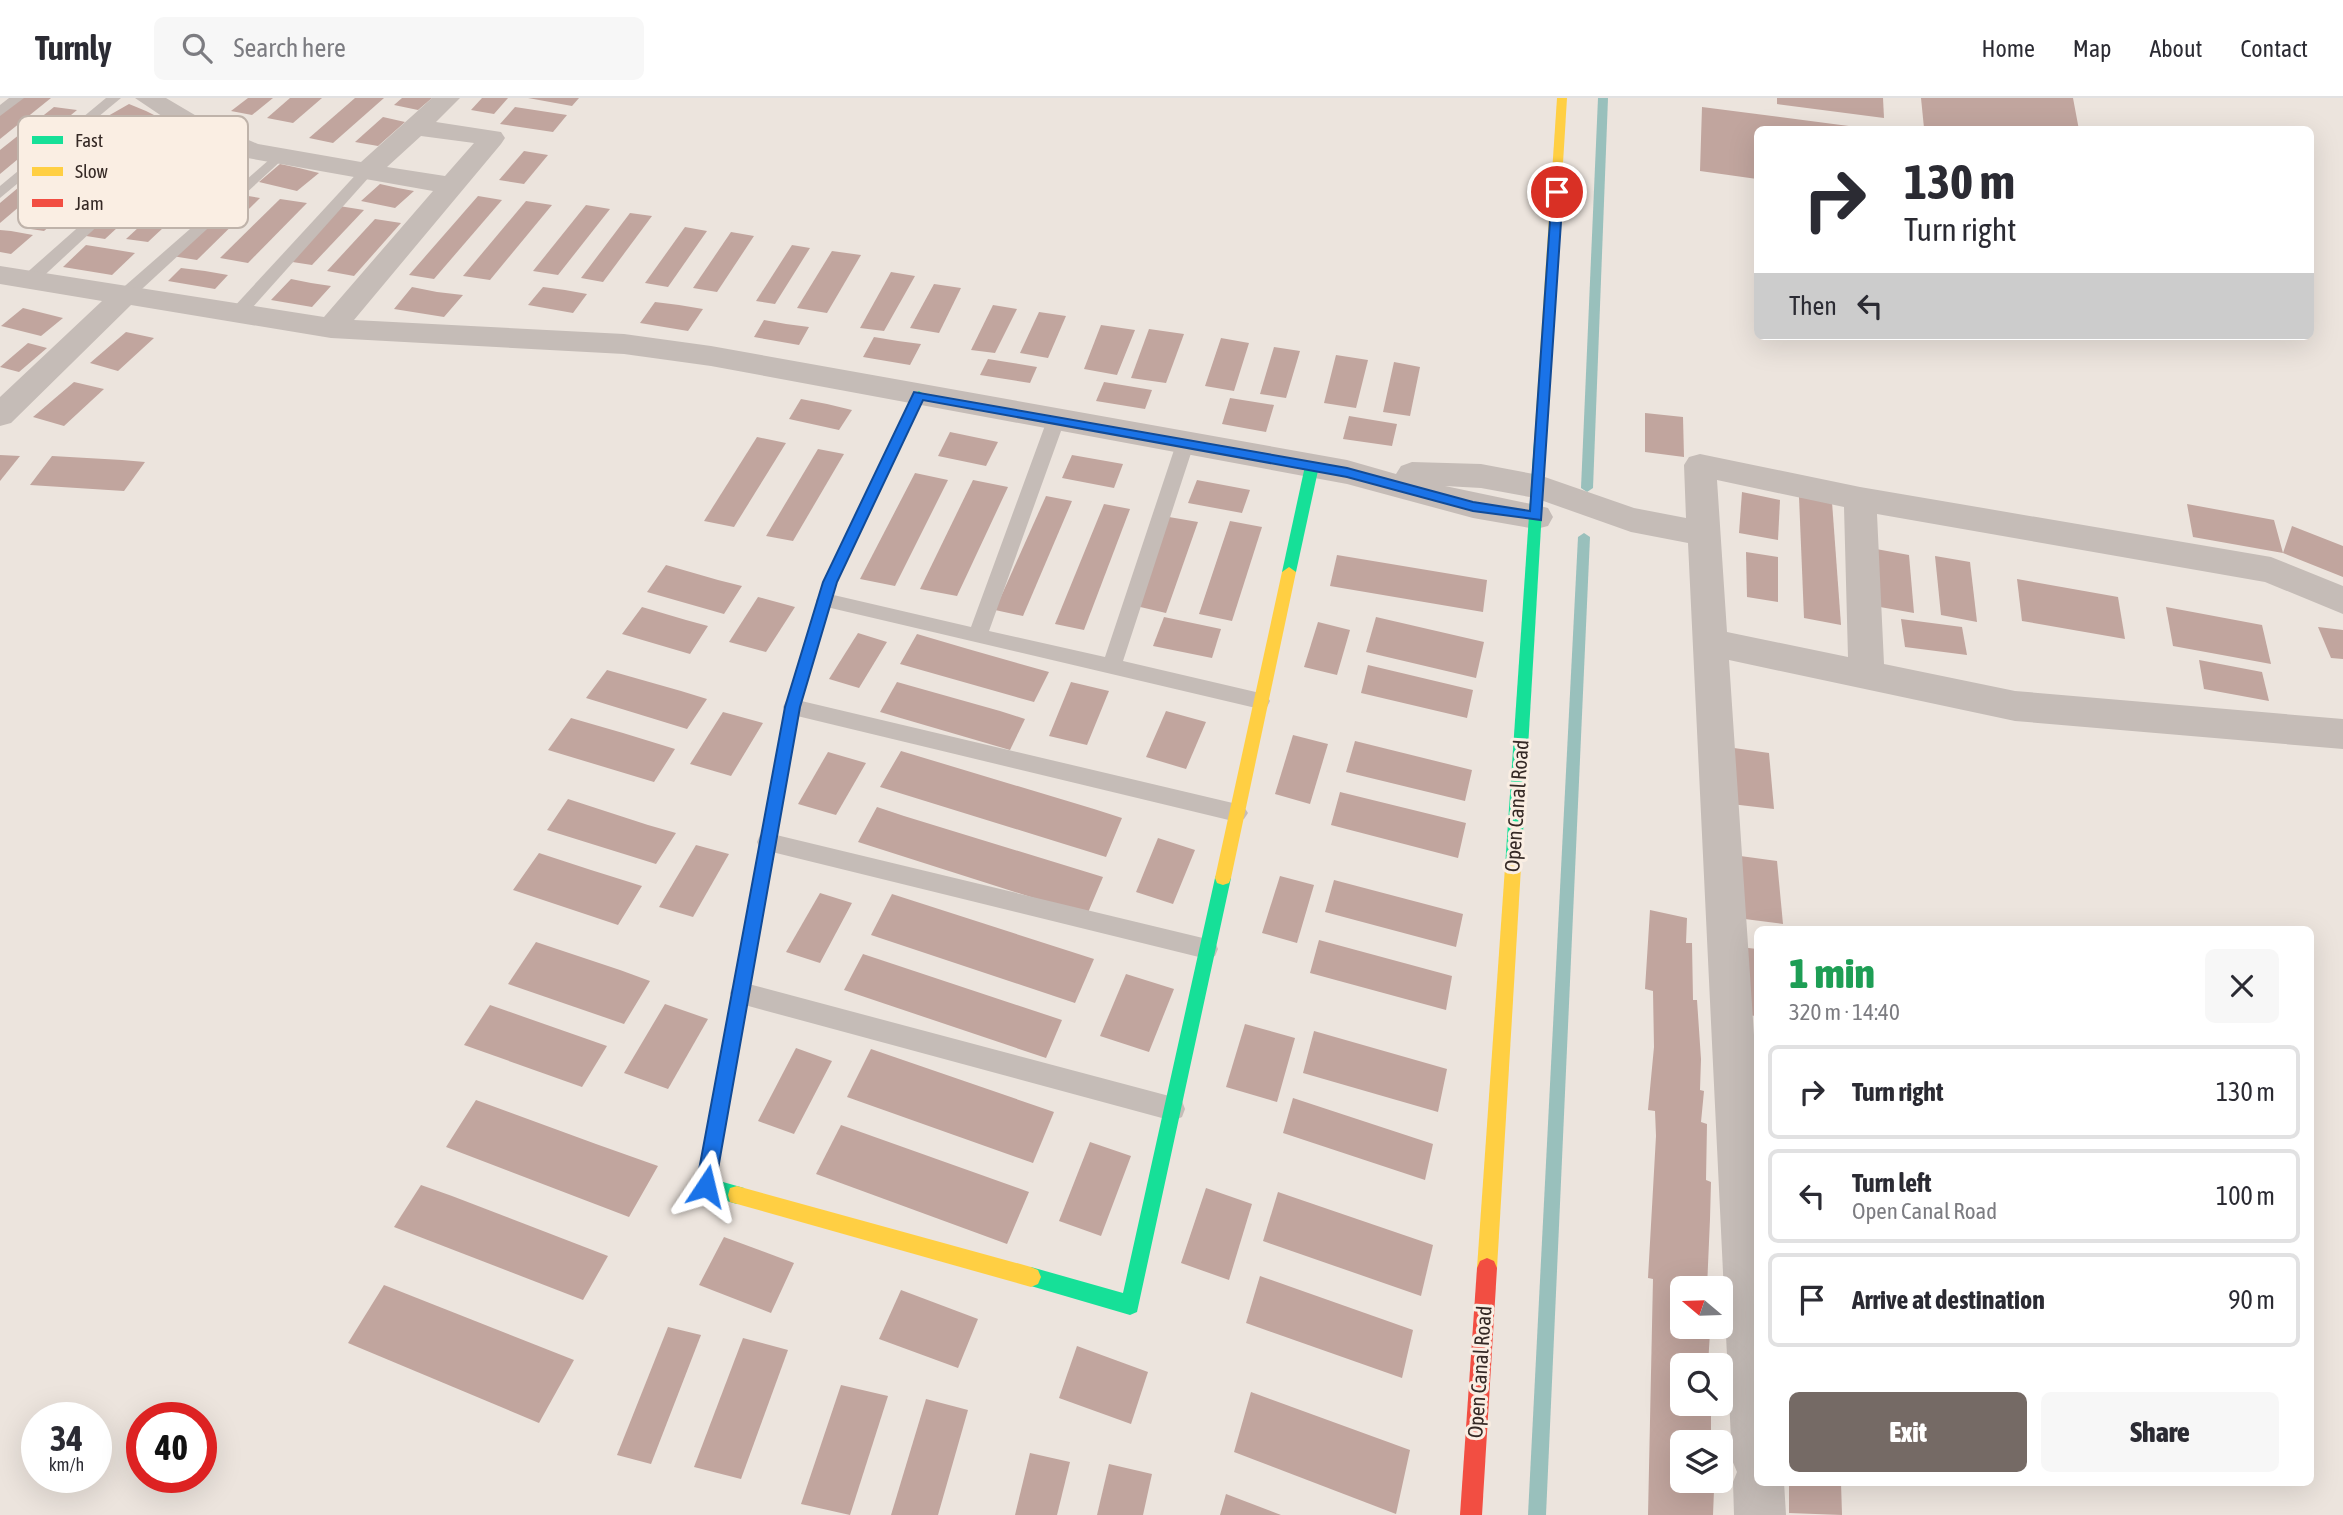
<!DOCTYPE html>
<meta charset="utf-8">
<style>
:root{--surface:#fff;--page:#f7f7f7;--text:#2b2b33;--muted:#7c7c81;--line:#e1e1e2;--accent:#756a65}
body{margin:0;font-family:"Asap Condensed",sans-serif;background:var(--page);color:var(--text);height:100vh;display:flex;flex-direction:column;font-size:26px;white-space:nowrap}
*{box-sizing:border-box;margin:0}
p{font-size:23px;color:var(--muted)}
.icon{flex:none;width:38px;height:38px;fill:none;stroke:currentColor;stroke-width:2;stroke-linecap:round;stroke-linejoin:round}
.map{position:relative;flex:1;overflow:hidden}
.panel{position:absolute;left:1754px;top:828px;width:560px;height:560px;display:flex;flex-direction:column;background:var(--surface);border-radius:10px;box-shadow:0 7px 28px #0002}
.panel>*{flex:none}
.top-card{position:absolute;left:1754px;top:28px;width:560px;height:214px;border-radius:10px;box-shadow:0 7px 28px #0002;background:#fff;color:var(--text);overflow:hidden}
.needle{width:46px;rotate:289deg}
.controls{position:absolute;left:1670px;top:1178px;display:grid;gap:14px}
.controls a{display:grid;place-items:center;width:63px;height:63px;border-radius:10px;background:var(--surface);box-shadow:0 7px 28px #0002;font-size:35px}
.speed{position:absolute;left:21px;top:1304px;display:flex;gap:14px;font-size:35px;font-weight:700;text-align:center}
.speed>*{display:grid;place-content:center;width:91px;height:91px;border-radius:50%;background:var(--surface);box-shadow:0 7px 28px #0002;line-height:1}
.speed small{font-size:18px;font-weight:400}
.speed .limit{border:10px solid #d22;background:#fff;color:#111}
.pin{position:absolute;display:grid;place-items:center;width:60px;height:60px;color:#fff;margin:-30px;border:4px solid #fff;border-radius:50%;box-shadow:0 2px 7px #0007}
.me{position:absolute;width:77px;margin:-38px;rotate:10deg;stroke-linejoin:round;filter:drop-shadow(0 0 5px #0008)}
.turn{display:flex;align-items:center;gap:24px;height:147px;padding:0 35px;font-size:32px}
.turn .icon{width:91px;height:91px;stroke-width:2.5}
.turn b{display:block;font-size:49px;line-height:60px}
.then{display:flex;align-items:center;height:66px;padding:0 35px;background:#0003;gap:14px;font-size:26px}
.round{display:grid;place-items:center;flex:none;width:74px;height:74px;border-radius:10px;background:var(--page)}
.summary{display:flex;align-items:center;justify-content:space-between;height:119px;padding:0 35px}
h1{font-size:42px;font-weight:800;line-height:52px;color:#1e9e55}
.cta{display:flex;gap:14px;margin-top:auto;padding:14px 35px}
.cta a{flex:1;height:80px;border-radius:10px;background:var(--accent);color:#fff;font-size:28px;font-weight:800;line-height:80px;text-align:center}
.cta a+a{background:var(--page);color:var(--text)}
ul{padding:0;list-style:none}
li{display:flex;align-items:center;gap:21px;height:94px;margin:0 14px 10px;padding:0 21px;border:4px solid var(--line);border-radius:10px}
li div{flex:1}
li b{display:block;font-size:26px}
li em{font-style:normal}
header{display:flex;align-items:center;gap:42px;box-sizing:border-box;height:98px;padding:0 35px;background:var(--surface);border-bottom:2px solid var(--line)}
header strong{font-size:33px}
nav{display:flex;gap:38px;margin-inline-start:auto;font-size:24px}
.search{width:490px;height:63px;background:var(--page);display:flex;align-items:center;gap:18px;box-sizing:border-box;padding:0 24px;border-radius:10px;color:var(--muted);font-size:26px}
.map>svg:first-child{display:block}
</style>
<header>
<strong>Turnly</strong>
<div class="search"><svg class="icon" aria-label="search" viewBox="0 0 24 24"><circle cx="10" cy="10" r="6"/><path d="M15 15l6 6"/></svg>Search here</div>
<nav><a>Home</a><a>Map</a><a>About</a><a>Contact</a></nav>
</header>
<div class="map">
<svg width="2343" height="1417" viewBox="0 0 2343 1417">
<rect width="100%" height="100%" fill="#ece4dd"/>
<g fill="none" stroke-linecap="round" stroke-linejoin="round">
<g fill="#99c0bc" fill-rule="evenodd">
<path d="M1598 0H1608L1593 390 1587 394 1581 390Z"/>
<path d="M1584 435 1590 439 1546 1417H1528L1578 439Z"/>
</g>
</g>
<g fill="#c1a59e">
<path d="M22 0H51L0 41V17Z"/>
<path d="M248 0H273L252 17 231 13Z"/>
<path d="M290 0H322L293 25 267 20Z"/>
<path d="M355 0H384L333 45 309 40Z"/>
<path d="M402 0H432L418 12 394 7Z"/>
<path d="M482 0H508L494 16 471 12Z"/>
<path d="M528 0H579L572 8Z"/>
<path d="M1777 0H1883L1884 20 1777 6Z"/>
<path d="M1921 0H2073L2079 32 1924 30Z"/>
<path d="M129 6 146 13 162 21 141 33 108 18Z"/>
<path d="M54 9 77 12 0 76V52Z"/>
<path d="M515 9 567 17 553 34 500 26Z"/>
<path d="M1702 9 1864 30V32H1757V81L1700 73Z"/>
<path d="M383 19 405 24 378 48 355 44Z"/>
<path d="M87 32 106 35 0 125V105Z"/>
<path d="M121 47 140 50 44 133 24 130Z"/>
<path d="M524 53 548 57 524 86 499 82Z"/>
<path d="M280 66 299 70 319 75 297 93 259 84Z"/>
<path d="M158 67 182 70 105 141 80 137Z"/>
<path d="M192 80 213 83 148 144 126 141Z"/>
<path d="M380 86 398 90 414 93 395 110 361 103Z"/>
<path d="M236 96 260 100 197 162 172 158Z"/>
<path d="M478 98 502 102 434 181 409 177Z"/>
<path d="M280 101 307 105 248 165 220 160Z"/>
<path d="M526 103 552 107 490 182 463 178Z"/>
<path d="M586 107 610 111 558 177 533 173Z"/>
<path d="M339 108 364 112 312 167 286 163Z"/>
<path d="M630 115 652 118 603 184 581 180Z"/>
<path d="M375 121 401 125 354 178 327 173Z"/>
<path d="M685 129 707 133 668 189 645 185Z"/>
<path d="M0 132 11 133 33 137 11 156 0 154Z"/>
<path d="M731 134 754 138 717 194 693 190Z"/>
<path d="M86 147 111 151 135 155 112 177 63 169Z"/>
<path d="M792 147 810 150 775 206 756 203Z"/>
<path d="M832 153 861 157 827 215 797 210Z"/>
<path d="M181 170 205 173 228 177 215 191 168 183Z"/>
<path d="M891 174 915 178 884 233 860 230Z"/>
<path d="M291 181 311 185 331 188 312 209 271 202Z"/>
<path d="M934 186 961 190 939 235 910 230Z"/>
<path d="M412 189 437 194 463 197 444 219 394 211Z"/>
<path d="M543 189 565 192 587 196 573 215 528 207Z"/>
<path d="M655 204 679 207 703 211 688 233 640 225Z"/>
<path d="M993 207 1017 211 995 255 971 252Z"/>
<path d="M23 210 63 220 41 238 1 228Z"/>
<path d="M1039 214 1066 218 1048 260 1020 255Z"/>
<path d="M764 222 786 226 809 229 799 247 754 239Z"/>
<path d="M1101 227 1135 232 1117 277 1084 271Z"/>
<path d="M1149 231 1184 236 1166 285 1131 280Z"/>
<path d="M126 234 154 240 118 273 90 265Z"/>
<path d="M874 239 898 243 921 246 910 267 863 259Z"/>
<path d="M1221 240 1249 245 1234 293 1205 288Z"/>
<path d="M28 245 47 250 19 274 0 269Z"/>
<path d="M1274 249 1300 253 1286 300 1260 296Z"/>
<path d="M1336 257 1368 262 1356 310 1324 305Z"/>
<path d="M988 261 1013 265 1037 269 1030 285 980 277Z"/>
<path d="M1394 264 1420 269 1410 318 1383 314Z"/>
<path d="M74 284 104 291 64 328 33 319Z"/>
<path d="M1104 284 1152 292 1145 311 1096 303Z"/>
<path d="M1230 300 1274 307 1266 334 1222 326Z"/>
<path d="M801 301 827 306 852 312 839 332 789 321Z"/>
<path d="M1645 315 1683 319 1684 359 1645 354Z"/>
<path d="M1349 318 1397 326 1392 348 1343 341Z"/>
<path d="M950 334 998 344 986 368 938 358Z"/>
<path d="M757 339 786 345 734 429 704 423Z"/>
<path d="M818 351 844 356 793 443 766 438Z"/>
<path d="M0 357 20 358 0 383Z"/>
<path d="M1072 357 1123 366 1114 390 1062 380Z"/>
<path d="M52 358 122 362 145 364 124 393 30 387Z"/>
<path d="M915 375 948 382 895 488 860 481Z"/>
<path d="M973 382 1008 389 957 498 920 491Z"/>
<path d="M1197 382 1250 392 1242 415 1188 405Z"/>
<path d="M1742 394 1780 402 1778 442 1739 435Z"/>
<path d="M1046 398 1072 403 1023 518 995 512Z"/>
<path d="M1799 399 1832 404 1841 527 1804 520Z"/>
<path d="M1104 406 1130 411 1084 532 1055 526Z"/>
<path d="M2187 406 2274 422 2283 455 2292 428 2343 448V479L2283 455 2193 439Z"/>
<path d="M1169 419 1198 424 1166 515 1136 508Z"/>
<path d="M1230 423 1262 429 1232 523 1199 516Z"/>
<path d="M1876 451 1909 457 1914 515 1880 509Z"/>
<path d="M1746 454 1778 459V504L1747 499Z"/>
<path d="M1337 457 1487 482 1483 514 1330 488Z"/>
<path d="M1935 458 1970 464 1977 524 1941 517Z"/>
<path d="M666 467 718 482 742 488 724 516 647 494Z"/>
<path d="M2017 481 2118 499 2125 541 2022 523Z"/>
<path d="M758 499 795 509 766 554 729 544Z"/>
<path d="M642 509 686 522 708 528 690 556 622 536Z"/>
<path d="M2166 509 2262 527 2271 566 2173 548Z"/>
<path d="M1164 519 1221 531 1212 560 1153 548Z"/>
<path d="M1376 519 1484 544 1476 580 1366 554Z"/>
<path d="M1901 521 1962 529 1967 557 1905 549Z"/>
<path d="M1318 524 1350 532 1337 577 1304 569Z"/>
<path d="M2318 529 2343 532V561L2331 560Z"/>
<path d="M858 535 887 544 859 590 829 581Z"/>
<path d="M917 536 968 551 1049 574 1034 604 900 566Z"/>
<path d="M2199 562 2262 574 2269 603 2204 591Z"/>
<path d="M1368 567 1473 592 1467 620 1361 595Z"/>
<path d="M607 572 681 593 707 601 687 631 586 600Z"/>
<path d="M897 584 1000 613 1025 621 1010 652 880 614Z"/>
<path d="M1071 584 1109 593 1087 647 1049 638Z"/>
<path d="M1166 613 1206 624 1186 671 1146 659Z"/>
<path d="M723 614 763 625 731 678 690 666Z"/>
<path d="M571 620 623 635 675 651 654 684 548 652Z"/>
<path d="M1293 637 1328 646 1310 706 1275 696Z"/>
<path d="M1355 643 1472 672 1465 703 1346 674Z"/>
<path d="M1727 649 1769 655 1774 711 1731 706Z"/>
<path d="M901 653 1094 711 1122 720 1106 759 1077 750 880 689Z"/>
<path d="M828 654 866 665 836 717 798 706Z"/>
<path d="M1340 694 1466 725 1458 760 1331 727Z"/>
<path d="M568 701 648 727 676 735 656 766 547 732Z"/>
<path d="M877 709 904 718 1103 779 1087 817 858 744Z"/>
<path d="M1158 740 1195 752 1173 806 1136 794Z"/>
<path d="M696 747 729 756 693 819 659 809Z"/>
<path d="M539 755 591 772 642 788 618 827 513 792Z"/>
<path d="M1733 757 1777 763 1783 826 1737 820Z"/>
<path d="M1280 778 1314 787 1297 845 1262 835Z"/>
<path d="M1334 782 1463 816 1456 849 1325 814Z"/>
<path d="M820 795 852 805 820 865 786 854Z"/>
<path d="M892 796 1094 861 1075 905 871 837Z"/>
<path d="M1650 812 1687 820 1686 845H1692L1693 902H1697L1701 961 1700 992 1704 993 1701 1024 1707 1026 1706 1082 1711 1084 1710 1121 1707 1190H1682V1228H1706V1234H1710L1708 1267H1682V1306H1707V1310L1711 1311V1344H1682V1382H1710V1390L1714 1392 1713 1417H1648L1653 1181 1648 1180 1656 1038 1655 1013 1648 1012 1654 949 1653 893 1645 891Z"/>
<path d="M1319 842 1452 878 1446 912 1310 875Z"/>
<path d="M536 844 620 872 650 883 624 926 508 886Z"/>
<path d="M1740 849 1757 851V918L1745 917Z"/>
<path d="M863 856 1062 922 1046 960 844 892Z"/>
<path d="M1126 876 1174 891 1149 954 1100 938Z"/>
<path d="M665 906 708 921 668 991 624 975Z"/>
<path d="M490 907 607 948 582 989 464 947Z"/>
<path d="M1245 926 1295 940 1277 1004 1226 989Z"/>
<path d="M1314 933 1447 971 1438 1014 1303 975Z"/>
<path d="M796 950 832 963 794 1036 758 1023Z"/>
<path d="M871 951 1054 1014 1033 1065 847 999Z"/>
<path d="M1293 1000 1433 1046 1425 1082 1283 1035Z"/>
<path d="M476 1002 596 1046 658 1068 629 1119 446 1049Z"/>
<path d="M841 1027 1029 1094 1007 1146 816 1076Z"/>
<path d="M1090 1044 1131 1058 1101 1138 1059 1123Z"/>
<path d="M421 1087 452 1098 608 1158 583 1202 394 1129Z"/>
<path d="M1206 1090 1252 1106 1229 1182 1181 1165Z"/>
<path d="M1278 1094 1433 1147 1421 1198 1263 1143Z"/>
<path d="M724 1139 794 1165 771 1215 699 1187Z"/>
<path d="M1260 1178 1413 1232 1402 1280 1246 1225Z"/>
<path d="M384 1187 574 1262 539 1325 348 1245Z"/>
<path d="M901 1192 978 1221 958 1270 879 1241Z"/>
<path d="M668 1229 701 1237 651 1366 617 1357Z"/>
<path d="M743 1240 788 1252 741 1381 694 1369Z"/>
<path d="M1077 1248 1148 1274 1131 1326 1059 1300Z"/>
<path d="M841 1287 888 1298 850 1417 801 1406Z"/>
<path d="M1251 1294 1410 1352 1396 1416 1234 1354Z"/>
<path d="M926 1301 968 1312 938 1417H891Z"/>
<path d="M1030 1355 1070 1364 1057 1417H1015Z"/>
<path d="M1109 1366 1152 1376 1143 1417H1097Z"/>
<path d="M1789 1384H1841L1842 1417 1789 1415Z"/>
<path d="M1226 1396 1281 1417H1220Z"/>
</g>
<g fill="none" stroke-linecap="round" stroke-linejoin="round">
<g fill="#c5bcb7" fill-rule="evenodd">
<path d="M9 0H24L0 18V7Z"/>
<path d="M106 0H121L0 100V88Z"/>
<path d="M196 25 201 26V32L35 186H23V178Z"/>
<path d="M278 54 285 58 283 61 130 202H118V194Z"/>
<path d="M366 70 371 71V77L244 219H232V211L361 71Z"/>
<path d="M1056 316 1065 322 989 533 1105 559 1176 346 1185 340 1194 346 1123 563 1260 595 1267 597 1270 603 1267 609 1260 611 818 507 816 502 825 495 971 529 1047 322Z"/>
<path d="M793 601 1237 706 1244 709 1248 715 1244 721 1237 724 793 617 786 615 783 609 786 603Z"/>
<path d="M768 735 1207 841 1215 844 1218 851 1215 858 1207 861 768 753 760 751 757 744 760 737Z"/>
<path d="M741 884 1173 999 1182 1003 1185 1011 1182 1019 1173 1023 741 906 733 902 730 895 733 888Z"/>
</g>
<path fill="#c5bcb7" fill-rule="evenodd" d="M135 0H166L205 23 258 46 361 64 432 0H460L436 24 501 34 505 40 501 46 354 222 624 236 711 248 1347 362 1396 376 1401 368 1412 364 1481 366 1539 377 1634 410 1686 420 1684 367 1689 359 1700 356 1860 389 2271 459 2343 488V516L2265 484 1877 416 1884 566 2015 593 2343 621V651L2015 623 1729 562 1757 982V1384H1784L1786 1417H1734L1733 1384 1737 1374 1732 1362 1688 445 1631 434 1535 400 1481 390 1445 388 1536 407 1548 410 1553 419 1548 428 1536 431 1473 420 1347 386 711 268 624 256 331 240 131 207 11 325 0 328V299L102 203 0 186V168L324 219 433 93 242 59 187 35ZM421 38 474 45 445 78 387 69ZM1717 382 1844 409 1848 559 1727 534Z"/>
<g fill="#16e098" fill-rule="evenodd">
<path d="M919 293 925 297 837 484 800 609 716 1082 744 1090 746 1097 744 1104 737 1106 699 1095 697 1088 786 609 823 484 913 297Z"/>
<path d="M1540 339 1546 344 1521 769 1519 774 1513 776 1507 774 1505 769 1534 344Z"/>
<path d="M1312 363 1319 368 1296 474 1289 479 1282 474 1305 368Z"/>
<path d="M1223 773 1229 775 1231 780 1137 1214 1130 1217 1024 1186 1021 1179 1024 1172 1031 1169 1123 1195 1215 780 1217 775Z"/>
</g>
<g fill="#ffcf43" fill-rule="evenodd">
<path d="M1557 0H1567L1546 344 1540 349 1534 344Z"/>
<path d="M1289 469 1296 474 1231 780 1229 785 1223 787 1217 785 1215 780 1282 474Z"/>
<path d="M1513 762 1519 764 1521 769 1497 1170 1494 1177 1487 1180 1480 1177 1477 1170 1505 769 1507 764Z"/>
<path d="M737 1088 1031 1169 1038 1172 1041 1179 1038 1186 1031 1189 737 1106 730 1104 728 1097 730 1090Z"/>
</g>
<path fill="#f24e42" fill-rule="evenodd" d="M1487 1160 1494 1163 1497 1170 1482 1417H1460L1477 1170 1480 1163Z"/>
</g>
<path fill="#1a73e8" stroke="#114b97" stroke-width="2" d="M1557 91 1563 94 1541 422 1473 413 1347 379 923 302 837 484 800 609 715 1088 712 1094 706 1097 699 1094 696 1088 785 609 823 484 914 294 1347 370 1473 404 1530 413 1552 94Z"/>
<g text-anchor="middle" stroke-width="6" stroke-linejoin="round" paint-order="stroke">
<g font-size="21" fill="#352925" stroke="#faeee3">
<text transform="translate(1517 708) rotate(-86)" y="7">Open Canal Road</text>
<text transform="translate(1480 1274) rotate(-86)" y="7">Open Canal Road</text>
</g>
</g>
<rect x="18" y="18" width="230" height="112" rx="10" fill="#faeee3" stroke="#bfb3aa" stroke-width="2"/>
<rect x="32" y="38" width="31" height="8" fill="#16e098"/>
<rect x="32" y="69" width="31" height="9" fill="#ffcf43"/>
<rect x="32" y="101" width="31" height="8" fill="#f24e42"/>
<g font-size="19" fill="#352925">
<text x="75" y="49">Fast</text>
<text x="75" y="80">Slow</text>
<text x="75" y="112">Jam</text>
</g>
</svg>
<div class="controls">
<a><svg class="needle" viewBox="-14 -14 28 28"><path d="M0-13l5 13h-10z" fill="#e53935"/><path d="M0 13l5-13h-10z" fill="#7c7c81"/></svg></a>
<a><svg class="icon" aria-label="search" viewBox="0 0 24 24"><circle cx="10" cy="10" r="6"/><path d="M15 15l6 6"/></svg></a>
<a><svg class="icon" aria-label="layers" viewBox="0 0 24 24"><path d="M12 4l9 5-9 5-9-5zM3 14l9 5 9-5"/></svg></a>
</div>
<div class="speed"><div>34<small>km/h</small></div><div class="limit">40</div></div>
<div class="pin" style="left:1557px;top:94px;background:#d93025"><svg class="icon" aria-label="arrive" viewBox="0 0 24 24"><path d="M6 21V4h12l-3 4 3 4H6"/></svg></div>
<svg class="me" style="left:706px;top:1088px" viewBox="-20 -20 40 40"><path d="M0-17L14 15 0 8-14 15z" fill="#1a73e8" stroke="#fff" stroke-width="4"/></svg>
<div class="top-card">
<div class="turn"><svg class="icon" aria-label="right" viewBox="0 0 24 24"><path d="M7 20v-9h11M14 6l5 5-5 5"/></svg><div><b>130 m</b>Turn right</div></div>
<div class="then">Then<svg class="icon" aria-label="left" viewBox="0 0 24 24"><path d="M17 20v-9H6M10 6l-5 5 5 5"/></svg></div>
</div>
<section class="panel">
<div class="summary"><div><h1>1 min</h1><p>320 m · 14:40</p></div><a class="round"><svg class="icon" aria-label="close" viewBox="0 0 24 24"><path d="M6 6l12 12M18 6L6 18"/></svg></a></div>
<ul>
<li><svg class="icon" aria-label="right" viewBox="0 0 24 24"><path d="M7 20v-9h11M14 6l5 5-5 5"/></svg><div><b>Turn right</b></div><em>130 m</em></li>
<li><svg class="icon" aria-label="left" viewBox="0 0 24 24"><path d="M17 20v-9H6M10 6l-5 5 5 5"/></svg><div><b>Turn left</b><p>Open Canal Road</p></div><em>100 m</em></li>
<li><svg class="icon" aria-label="arrive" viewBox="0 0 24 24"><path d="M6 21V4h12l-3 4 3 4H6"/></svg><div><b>Arrive at destination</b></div><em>90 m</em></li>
</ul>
<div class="cta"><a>Exit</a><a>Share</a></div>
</section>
</div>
